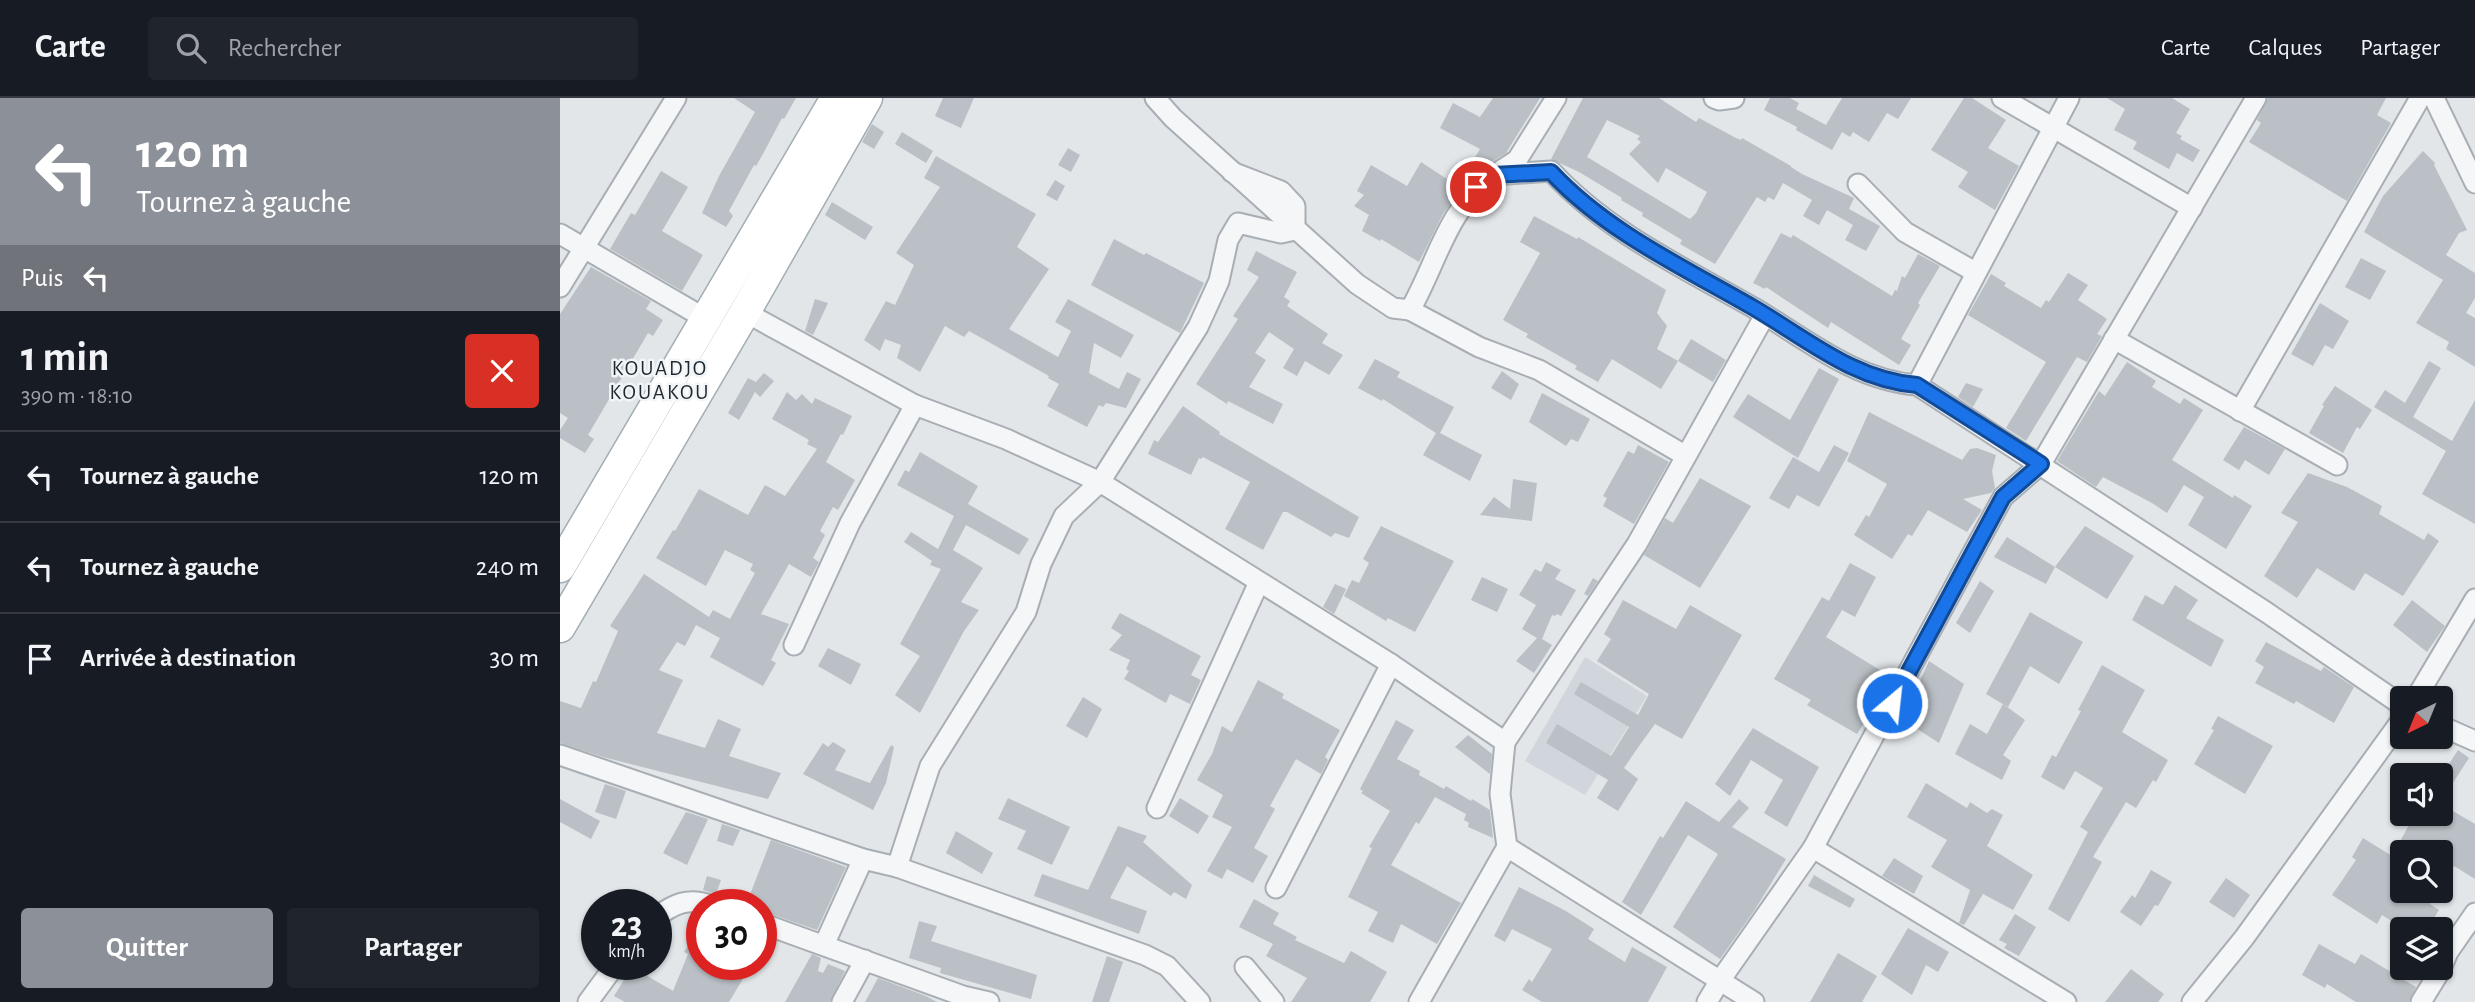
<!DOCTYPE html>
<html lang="fr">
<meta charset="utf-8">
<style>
:root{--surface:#171b24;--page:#20242c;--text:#f1f3f6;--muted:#9ea1a6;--line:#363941;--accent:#8c9099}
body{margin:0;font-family:"Alegreya Sans",sans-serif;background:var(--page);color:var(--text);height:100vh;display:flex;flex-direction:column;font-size:26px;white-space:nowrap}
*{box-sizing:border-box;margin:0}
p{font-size:23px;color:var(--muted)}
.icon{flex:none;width:38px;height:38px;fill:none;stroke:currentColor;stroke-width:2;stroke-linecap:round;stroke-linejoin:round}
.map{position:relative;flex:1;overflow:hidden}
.panel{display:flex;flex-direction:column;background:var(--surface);width:560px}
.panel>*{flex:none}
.hud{background:#8c9099;color:#fff;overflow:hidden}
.needle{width:46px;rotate:223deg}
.buttons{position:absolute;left:1830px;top:588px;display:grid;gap:14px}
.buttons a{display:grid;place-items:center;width:63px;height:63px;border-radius:7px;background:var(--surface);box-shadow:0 2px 5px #0004;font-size:35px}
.speed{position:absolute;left:21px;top:791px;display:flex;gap:14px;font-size:35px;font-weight:700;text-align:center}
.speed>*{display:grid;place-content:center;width:91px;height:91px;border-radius:50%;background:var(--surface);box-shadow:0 2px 5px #0004;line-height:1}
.speed small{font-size:18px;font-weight:400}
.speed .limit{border:10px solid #d22;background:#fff;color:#111}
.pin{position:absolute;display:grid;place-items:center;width:60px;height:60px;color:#fff;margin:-30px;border:4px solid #fff;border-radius:50%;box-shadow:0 2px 7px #0007}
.me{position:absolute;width:77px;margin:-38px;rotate:28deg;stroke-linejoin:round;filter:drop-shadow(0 0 5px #0008)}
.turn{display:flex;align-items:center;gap:24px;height:147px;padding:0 21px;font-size:32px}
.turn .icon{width:91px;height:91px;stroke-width:2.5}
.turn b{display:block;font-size:49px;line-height:60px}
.then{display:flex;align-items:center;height:66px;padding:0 21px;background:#0003;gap:14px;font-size:26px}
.round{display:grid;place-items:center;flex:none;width:74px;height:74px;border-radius:7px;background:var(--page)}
.head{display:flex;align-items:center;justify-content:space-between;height:119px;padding:0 21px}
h1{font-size:42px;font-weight:600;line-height:52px}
.primary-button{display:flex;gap:14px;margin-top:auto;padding:14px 21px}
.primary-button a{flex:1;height:80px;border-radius:7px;background:var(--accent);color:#fff;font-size:28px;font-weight:600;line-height:80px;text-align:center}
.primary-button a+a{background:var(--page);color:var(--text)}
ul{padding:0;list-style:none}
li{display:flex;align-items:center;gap:21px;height:91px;padding:0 21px;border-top:2px solid var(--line)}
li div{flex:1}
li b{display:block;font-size:26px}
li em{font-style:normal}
header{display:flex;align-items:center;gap:42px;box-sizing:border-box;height:98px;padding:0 35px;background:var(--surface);border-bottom:2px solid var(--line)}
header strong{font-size:33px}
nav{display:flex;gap:38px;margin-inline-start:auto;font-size:24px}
.search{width:490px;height:63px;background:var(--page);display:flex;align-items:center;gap:18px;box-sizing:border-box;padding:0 24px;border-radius:7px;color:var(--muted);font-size:26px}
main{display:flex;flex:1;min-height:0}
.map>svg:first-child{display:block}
</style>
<header>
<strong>Carte</strong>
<div class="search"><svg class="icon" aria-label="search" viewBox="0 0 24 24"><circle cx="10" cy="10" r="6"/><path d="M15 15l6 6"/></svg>Rechercher</div>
<nav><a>Carte</a><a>Calques</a><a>Partager</a></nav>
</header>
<main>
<section class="panel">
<div class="hud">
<div class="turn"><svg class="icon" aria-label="left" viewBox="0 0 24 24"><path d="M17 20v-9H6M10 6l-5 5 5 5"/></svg><div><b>120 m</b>Tournez à gauche</div></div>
<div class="then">Puis<svg class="icon" aria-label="left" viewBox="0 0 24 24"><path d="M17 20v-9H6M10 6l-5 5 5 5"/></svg></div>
</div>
<div class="head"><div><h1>1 min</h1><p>390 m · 18:10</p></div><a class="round" style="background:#d93025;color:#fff"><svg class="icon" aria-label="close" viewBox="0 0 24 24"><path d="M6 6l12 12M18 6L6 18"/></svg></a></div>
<ul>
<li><svg class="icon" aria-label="left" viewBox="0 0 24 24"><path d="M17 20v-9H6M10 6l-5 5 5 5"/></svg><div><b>Tournez à gauche</b></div><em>120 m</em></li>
<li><svg class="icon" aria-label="left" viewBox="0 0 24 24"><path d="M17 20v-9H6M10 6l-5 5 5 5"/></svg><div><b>Tournez à gauche</b></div><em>240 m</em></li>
<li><svg class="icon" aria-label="arrive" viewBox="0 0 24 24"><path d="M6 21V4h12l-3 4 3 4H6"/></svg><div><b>Arrivée à destination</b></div><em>30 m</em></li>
</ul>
<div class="primary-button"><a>Quitter</a><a>Partager</a></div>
</section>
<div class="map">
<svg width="1915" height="904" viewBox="0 0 1915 904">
<rect width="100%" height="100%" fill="#e2e6e9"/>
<path fill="#d0d6db" d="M1025 559 1087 598 1025 697 965 663Z"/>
<g fill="#bac0c5" fill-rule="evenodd">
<path d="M174 0H236L224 21 222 20 204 54 196 68 194 67 169 113 173 118 166 129 142 115 159 78 195 14Z"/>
<path d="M383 0H414L401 30 375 18Z"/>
<path d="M933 0H980L946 55 925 68 914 61 920 51 880 30 893 5 920 19Z"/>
<path d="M1023 0H1099L1136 24 1139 20 1176 40 1181 42 1182 40 1231 68V69L1242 76 1294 100 1289 111 1320 128 1306 153 1285 142 1293 127 1267 112 1259 127 1243 118 1252 102 1223 85 1214 102 1208 99 1205 104 1197 99 1155 166 1120 146 1122 142 1082 118 1083 115 1061 102 1062 100 1019 74 991 61ZM1047 22 1080 38 1077 41 1081 44 1069 56 1098 85 1106 70 1147 94 1136 115 1130 121 1027 59Z"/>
<path d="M1210 0H1230L1239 5 1236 11 1266 27 1282 0H1351L1338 21 1327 15 1309 44 1293 34 1290 39 1282 34 1272 52 1236 32 1237 29 1204 12Z"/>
<path d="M1404 0H1412L1446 22 1428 50 1459 68 1435 112 1398 89 1408 74 1371 52Z"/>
<path d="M1547 0H1612L1630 11 1616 35 1622 38 1620 41 1640 52 1633 64 1617 55 1609 71 1573 51 1577 44 1554 32 1565 11Z"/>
<path d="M1708 0H1826L1817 17 1831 25 1787 103 1689 44 1701 25 1697 22Z"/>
<path d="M312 26 324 34 314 51 302 44Z"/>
<path d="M342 34 373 53 366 65 335 46Z"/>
<path d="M508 50 520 57 511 74 498 67Z"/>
<path d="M1863 53 1875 65 1874 67 1907 132 1899 135 1886 157 1915 175V200L1906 215 1915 220V269L1886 251 1889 244 1856 225 1883 182 1804 134 1823 98Z"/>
<path d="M376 58 476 116 457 149 489 171 449 231 498 259 511 233 495 224 508 201 574 237 561 260 534 245 529 275 559 291 567 274 581 281 566 310 546 305 543 309 539 307 527 329 487 308 499 286 488 280 489 278 409 233 404 239 385 228 360 274 337 260 341 247 325 241 320 253 304 242 326 203 335 207 354 167 336 155 380 89 364 80Z"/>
<path d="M861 64 902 91 883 116 859 164 821 141 820 143 802 133 809 117 794 108 804 97 797 93 811 67 847 88Z"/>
<path d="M101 73 128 89 102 133 143 157 122 193 50 151 71 115 75 117Z"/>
<path d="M495 82 505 88 497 103 486 97Z"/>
<path d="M272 104 313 129 305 142 265 117Z"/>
<path d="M974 118 1017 141 1018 139 1106 192 1097 215 1107 228 1097 251 1118 263 1101 291 1052 261 1038 284 1015 271 1017 268 966 239 968 236 943 222 980 155 960 144Z"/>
<path d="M1221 135 1231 140 1233 137 1332 198 1335 192 1337 193 1342 178 1345 180 1358 156 1380 168 1358 205 1360 207 1341 241 1351 247 1339 267 1271 224 1268 230 1206 189 1205 191 1193 185Z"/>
<path d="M554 141 584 157 586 155 644 185 620 235 531 187Z"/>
<path d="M696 153 737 174 724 199 730 203 727 208 768 236 762 245 783 257 769 277 745 263 737 278 723 270 734 251 709 234 695 255 706 262 689 289 723 306 713 326 668 303 667 306 636 286 678 221 673 218 699 179 687 172Z"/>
<path d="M1801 160 1826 173 1810 202 1785 189Z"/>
<path d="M31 169 91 203 86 211 103 222 93 238 88 235 28 337 34 341 25 355 0 340V332L8 320 0 315V216Z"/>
<path d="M1508 175 1528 187 1518 202 1547 221 1537 236 1542 238 1527 264 1517 259 1466 343 1446 330 1486 264 1408 217 1431 176 1446 185 1444 188 1481 210 1486 202 1489 204Z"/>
<path d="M255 201 268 205 253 237 245 233Z"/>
<path d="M1760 205 1789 223 1773 251 1765 247 1753 268 1731 256Z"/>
<path d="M1131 241 1166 262 1153 284 1118 263Z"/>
<path d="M815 261 840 274 837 279 894 309 880 335 922 357 910 383 863 357 876 335 823 301 822 303 798 290Z"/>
<path d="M1869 263 1881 270 1853 319 1892 343 1915 302V426L1862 396 1886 353 1814 309 1825 292 1845 305Z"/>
<path d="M1567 264 1596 283 1592 289 1620 306 1624 300 1643 312 1612 362 1673 400 1674 397 1692 408 1666 451 1628 427 1644 399 1624 387 1607 415 1592 405 1543 379 1536 389 1497 363 1539 293 1545 298Z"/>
<path d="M1259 270 1279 281 1238 360 1173 319 1188 296 1230 322Z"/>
<path d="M942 273 959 286 951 302 931 290Z"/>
<path d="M204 275 214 283 200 299 195 294 179 322 168 315 188 280 196 284Z"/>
<path d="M1406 285 1423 291 1413 309 1398 299Z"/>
<path d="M1775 288 1812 312 1800 331 1797 329 1783 355 1749 335 1764 308 1762 307Z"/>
<path d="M227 294 236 302 242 296 252 306 255 300 292 318 283 337 281 336 266 364 295 382 278 412 273 409 260 433 265 437 253 460 259 464 251 479 229 466 201 516 229 526 211 562 216 565 203 588 150 559 160 540 136 527 125 548 117 544 99 572 123 582 97 635 145 650 158 621 181 631 169 658 221 675 208 701 43 659 0 645V603L21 610 33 583 36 584 58 533 50 528 84 476 149 519 153 512 170 521 195 475 190 472 193 466 165 452 146 488 96 460 113 432 115 433 139 391 188 417 205 387 225 398 257 351 247 346 249 342 212 321Z"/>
<path d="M982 295 1030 321 1018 344 1011 341 1006 348 969 324Z"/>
<path d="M623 308 660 334 659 336 799 419 789 440 775 435 771 439 727 414H723L703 452 665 431 690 384 643 359 641 361 639 360 631 377 588 356 594 342 598 344Z"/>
<path d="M1309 314 1402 362 1410 351 1417 350 1436 357 1432 373 1435 390 1431 395 1403 401 1422 412 1407 434 1368 412 1352 438 1348 436 1332 461 1294 437 1306 417 1309 419 1327 386 1287 363Z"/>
<path d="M1684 329 1725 351 1709 377 1685 362 1679 372 1663 362Z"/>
<path d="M1078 347 1109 364 1074 426 1043 408 1047 400 1043 398 1068 353 1074 356Z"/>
<path d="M1274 347 1289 355 1259 409 1237 397 1229 411 1209 400 1233 359 1259 374Z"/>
<path d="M360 354 418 388 408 406 469 441 459 457 406 427 393 452 423 470 401 504 419 512 404 533 360 615 335 597 360 558 340 546 381 471 370 467 372 463 344 444 351 434 378 451 394 418 337 387 345 372 349 374Z"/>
<path d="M1748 375 1787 389 1822 408 1819 416 1864 442 1868 435 1879 443 1843 498 1805 475 1794 493 1757 470 1737 500 1704 478 1738 424 1721 415Z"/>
<path d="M1140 380 1191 408 1140 490 1084 457 1105 420 1113 425Z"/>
<path d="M953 381 977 385 972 423 920 417 934 399 950 411Z"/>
<path d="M821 428 894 463 855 534 828 520 826 523 784 498 792 482 799 485 809 465 803 461Z"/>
<path d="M1525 428 1574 458 1547 501 1495 469Z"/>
<path d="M1447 439 1495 469 1486 486 1434 459Z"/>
<path d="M986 464 1001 472 995 481 1016 492 1001 518 997 516 995 518 992 517 982 541 992 547 974 575 956 563 977 540 962 531 976 507 959 497 975 471 981 474Z"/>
<path d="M1290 465 1316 479 1295 519 1282 512 1266 539 1328 577 1307 611 1311 614 1297 636 1247 607 1251 602 1214 581 1262 499 1269 503Z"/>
<path d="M922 479 948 491 937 514 911 502Z"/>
<path d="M1033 480 1038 483 1028 498 1024 496Z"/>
<path d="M1420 483 1434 493 1410 535 1396 525Z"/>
<path d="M775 486 786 491 774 516 763 509Z"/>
<path d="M1615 487 1638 502 1626 520 1664 542 1651 569 1572 522 1585 497 1603 507Z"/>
<path d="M1063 502 1116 531 1130 507 1182 537 1122 641 1095 626 1079 648 1064 670 1078 681 1058 713 1037 700 1048 682 986 645 997 626 1051 658 1069 629 1014 596 1021 584 1078 617 1089 596 1037 563 1051 541 1044 536Z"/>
<path d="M1852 502 1885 528 1867 554 1833 527Z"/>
<path d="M1470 514 1523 544 1499 586 1470 568 1448 609 1426 596Z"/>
<path d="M560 515 641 558 631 577 641 582 630 606 610 596 606 605 564 581 569 573 566 571 570 562 549 552 562 537 551 530Z"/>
<path d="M1706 544 1761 573 1764 569 1794 589 1774 625 1736 603 1734 606 1695 585 1704 569 1695 563Z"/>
<path d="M268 550 301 566 291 587 258 568Z"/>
<path d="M1369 563 1404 586 1379 645 1342 621Z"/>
<path d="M1542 567 1585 592 1562 634 1608 662 1596 684 1593 682 1576 710 1566 704 1533 759 1542 764 1509 824 1488 811 1528 734 1520 729 1543 690 1515 673 1504 692 1481 679 1492 657 1496 659 1521 613 1518 612Z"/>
<path d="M698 582 724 596 722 600 780 632 765 659 768 662 761 676 736 661 710 708 715 711 694 750 708 758 693 785 667 771 662 781 647 773 672 729 652 719 663 697 637 682 652 656 662 628 672 634Z"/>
<path d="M523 599 542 611 527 640 506 628Z"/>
<path d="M1443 606 1465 622 1443 657 1451 663 1442 682 1395 656 1410 626 1427 636Z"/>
<path d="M1658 618 1713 648 1685 696 1634 666 1654 632 1651 631Z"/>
<path d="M836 622 854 632 837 661 860 673 859 677 884 691 886 688 911 703 912 701 930 712 933 740 908 729 909 725 904 722 906 716 875 699 859 726 856 724 831 767 901 805 877 846 841 826 833 845 808 833 818 814 788 799 812 750 809 749 830 713 801 695 803 693 800 691Z"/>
<path d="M1193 630 1259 669 1227 729 1204 715 1223 682 1191 662 1170 698 1155 686Z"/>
<path d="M908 637 932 656 930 676 895 649Z"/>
<path d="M273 644 286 652 275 672 310 685 331 647 334 649 326 685 313 712 243 676 263 645 268 649Z"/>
<path d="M1898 652 1909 660 1881 703V679Z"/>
<path d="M1366 685 1407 710 1410 704 1427 715 1432 711 1443 717 1427 748 1473 777 1453 812 1423 796 1404 827 1399 825 1410 792 1371 769 1387 742 1347 719Z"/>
<path d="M45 686 66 693 56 721 35 714Z"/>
<path d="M448 700 510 729 492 767 457 751 466 733 438 721Z"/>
<path d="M620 700 649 718 638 736 609 718Z"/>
<path d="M0 701 40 723 31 741 0 724Z"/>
<path d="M1179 701 1189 710 1172 729 1226 761 1194 813 1160 861 1113 829 1158 756 1128 737 1081 817 1062 804 1100 738 1103 740 1126 703 1159 724Z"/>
<path d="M1881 706 1915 726V781L1894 768 1881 789V754H1843V793H1879L1870 806 1879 812 1867 831H1844L1822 817 1817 826 1772 797 1796 762 1792 759 1803 740 1832 758 1855 716H1881Z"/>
<path d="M126 714 148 721 127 767 103 755Z"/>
<path d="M162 726 180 732 173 748 157 743Z"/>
<path d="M558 728 587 738 583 744 632 787 626 801 614 794 611 798 567 768 550 800 587 813 579 836 474 798 482 776 528 792Z"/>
<path d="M396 733 433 755 422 776 386 755Z"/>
<path d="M211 742 286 769 257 832 201 813V807H186Z"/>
<path d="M1334 760 1363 778 1354 796 1322 778Z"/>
<path d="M1591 772 1612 784 1598 808 1595 807 1581 828 1560 814 1572 797 1575 800Z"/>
<path d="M1254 777 1295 801 1290 810 1248 788Z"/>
<path d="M147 778 161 782 156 796 143 792Z"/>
<path d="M1666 780 1690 797 1674 820 1649 804Z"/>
<path d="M959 789 1006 813 1034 831 1028 841 1065 864 1072 849 1107 869 1088 904H982L962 892 969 881 972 884 992 851 952 831 945 844 934 838Z"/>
<path d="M694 801 719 815 713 826 737 839 735 842 784 865 791 853 827 874 810 904H731L747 880 706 858 713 846 679 829Z"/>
<path d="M1455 816 1476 829 1459 858 1444 850 1447 846 1439 842Z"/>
<path d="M359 823 377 828 371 843 477 877 471 901 380 875 381 870 349 860Z"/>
<path d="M142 824V866H192L169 904H65L54 898 72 869 113 893 128 856 124 854Z"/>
<path d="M1348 830 1389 854 1378 874 1366 867 1352 897 1321 876Z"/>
<path d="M1759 846 1795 866 1801 856 1856 889 1849 904H1796L1767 886 1765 890 1742 877Z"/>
<path d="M1278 855 1317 878 1302 904H1250Z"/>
<path d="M252 856 261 860 258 873 263 875 268 866 285 873 270 904H225Z"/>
<path d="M547 858 563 864 549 904H532Z"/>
<path d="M1571 871 1604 896 1598 904H1545Z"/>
<path d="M318 880 366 898 377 904H305Z"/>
</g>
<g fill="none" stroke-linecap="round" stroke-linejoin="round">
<g stroke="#a8aeb3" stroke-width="23">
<g id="minor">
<path d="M595 0 613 20 797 186 833 210 850 212C877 165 887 110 934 77"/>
<path d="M996 0 957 62 934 77 991 73C1047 134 1124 170 1194 210 1246 241 1294 282 1357 287L1706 514 1843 608"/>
<path d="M1154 0 1159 2 1174 0"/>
<path d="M1442 0 1632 110"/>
<path d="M1874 0 1915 85"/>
<path d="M1298 86 1345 134 1415 174"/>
<path d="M0 136 146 221"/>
<path d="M0 189 116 0"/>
<path d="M850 212 919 249 979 272 1126 358"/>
<path d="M185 214 355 307 446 341 540 384 831 566 945 644 940 696 947 749 859 904"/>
<path d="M1554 241 1777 367"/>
<path d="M1357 287 1509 0"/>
<path d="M1680 313 1860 0"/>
<path d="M234 547 290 425 355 307"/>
<path d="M1856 600 1915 501"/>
<path d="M1881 628 1915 643"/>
<path d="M945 644 1077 446 1205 217"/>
<path d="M0 657 303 761 337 769 585 857 607 868 640 904"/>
<path d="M597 710 699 484"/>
<path d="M947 749 1194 904"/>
<path d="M1253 750 1506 904"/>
<path d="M337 769 370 668 466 514 481 466 504 418 540 384 638 229 659 183 668 142 678 125 721 135 735 132V108L721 93 672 74"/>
<path d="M716 790 831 566"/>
<path d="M96 819C114 806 128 799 150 807"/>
<path d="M201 825 403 898 429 904"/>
<path d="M264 847 303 761"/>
<path d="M685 869 714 904"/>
<path d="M28 904 56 866"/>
<path d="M282 904 305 862"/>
<path d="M1147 904 1159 884 1253 750 1443 399 1481 366 1696 0"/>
<path d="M1632 904 1684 840 1843 620"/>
<path d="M1861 904 1880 873 1888 854 1915 815"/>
</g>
</g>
<g stroke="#a2adb4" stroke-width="33">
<g id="primary">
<path d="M0 469 276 0"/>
<path d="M0 529 185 214 307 0"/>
</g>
</g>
<use href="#minor" stroke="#f4f6f8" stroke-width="19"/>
<use href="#primary" stroke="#fff" stroke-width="30"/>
</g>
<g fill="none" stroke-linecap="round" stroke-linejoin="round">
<g stroke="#114b97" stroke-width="18">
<path id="route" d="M916 89 934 77 991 74C1047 134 1123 169 1194 210 1247 241 1294 282 1357 287L1481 366 1443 399 1332 605"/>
</g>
<use href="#route" stroke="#1a73e8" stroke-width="12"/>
</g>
<g text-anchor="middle" stroke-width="5" stroke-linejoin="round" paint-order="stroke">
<g font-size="21" letter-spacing="2" fill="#1e2830" stroke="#f1f5f7">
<text x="100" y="277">KOUADJO<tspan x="100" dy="24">KOUAKOU</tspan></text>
</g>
</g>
</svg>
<div class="buttons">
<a><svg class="needle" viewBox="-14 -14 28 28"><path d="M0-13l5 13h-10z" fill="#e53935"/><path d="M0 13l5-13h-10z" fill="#9ea1a6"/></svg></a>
<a><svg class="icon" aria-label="sound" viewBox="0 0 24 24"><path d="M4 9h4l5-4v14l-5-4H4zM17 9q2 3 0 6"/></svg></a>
<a><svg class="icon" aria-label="search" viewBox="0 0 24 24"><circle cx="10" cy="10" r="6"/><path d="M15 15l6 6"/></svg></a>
<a><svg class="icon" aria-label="layers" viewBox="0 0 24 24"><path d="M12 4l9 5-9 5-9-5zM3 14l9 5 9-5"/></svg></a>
</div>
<div class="speed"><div>23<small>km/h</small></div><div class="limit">30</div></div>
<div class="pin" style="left:916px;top:89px;background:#d93025"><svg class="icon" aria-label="arrive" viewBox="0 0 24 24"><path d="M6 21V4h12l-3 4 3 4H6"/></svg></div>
<svg class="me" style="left:1332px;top:605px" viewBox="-20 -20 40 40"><circle r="17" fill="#1a73e8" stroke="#fff" stroke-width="3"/><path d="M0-11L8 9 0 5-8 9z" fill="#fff"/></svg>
</div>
</main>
